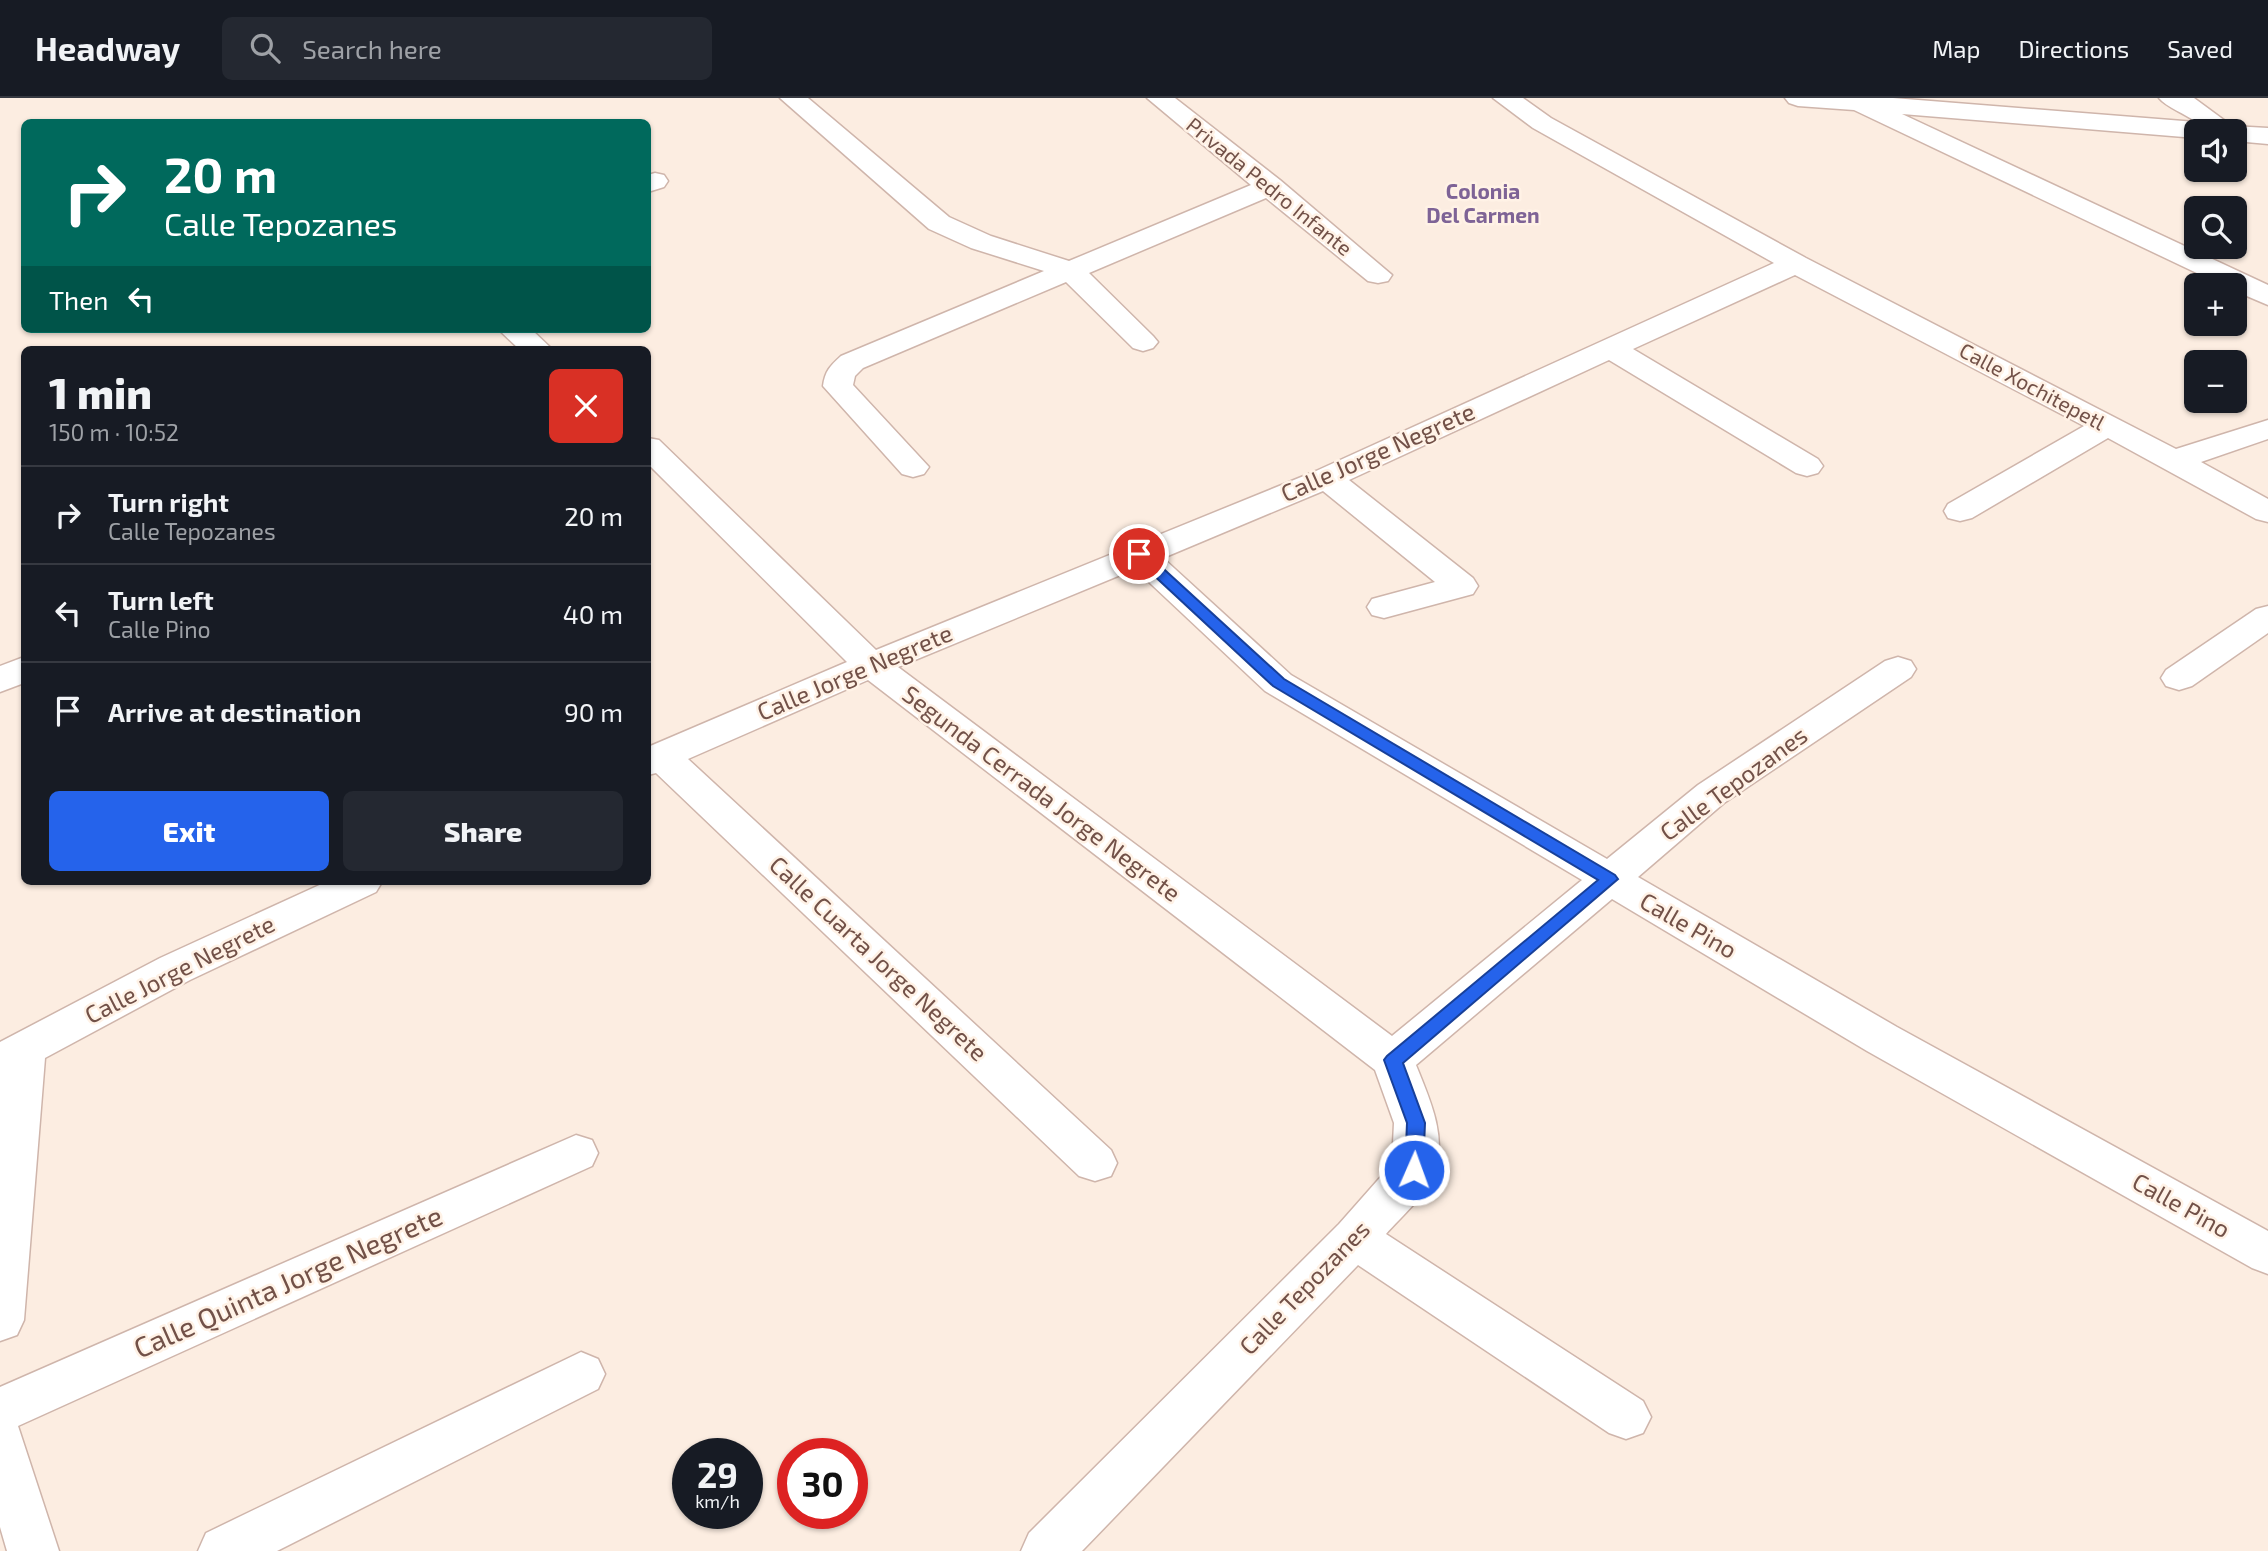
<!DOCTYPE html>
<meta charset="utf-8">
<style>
:root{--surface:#171b24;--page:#242831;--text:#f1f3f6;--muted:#9ea1a6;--line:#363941;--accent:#2563eb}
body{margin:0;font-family:"Exo 2",sans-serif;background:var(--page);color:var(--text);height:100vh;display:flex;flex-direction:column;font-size:26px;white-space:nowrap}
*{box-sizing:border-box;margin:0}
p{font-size:23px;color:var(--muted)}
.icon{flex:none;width:38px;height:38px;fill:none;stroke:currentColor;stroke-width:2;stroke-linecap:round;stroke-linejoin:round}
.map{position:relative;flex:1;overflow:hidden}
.drawer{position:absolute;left:21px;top:248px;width:630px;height:539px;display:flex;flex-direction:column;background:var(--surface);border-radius:10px;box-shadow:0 2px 5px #0004}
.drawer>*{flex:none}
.banner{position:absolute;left:21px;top:21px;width:630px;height:214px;border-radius:10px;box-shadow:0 2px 5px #0004;background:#00695c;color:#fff;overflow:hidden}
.tools{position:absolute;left:2184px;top:21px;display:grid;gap:14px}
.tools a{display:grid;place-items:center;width:63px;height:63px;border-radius:10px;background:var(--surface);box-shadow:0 2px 5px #0004;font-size:35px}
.speed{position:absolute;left:672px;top:1340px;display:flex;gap:14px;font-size:35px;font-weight:700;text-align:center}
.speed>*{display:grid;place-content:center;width:91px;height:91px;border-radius:50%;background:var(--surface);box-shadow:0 2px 5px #0004;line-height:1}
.speed small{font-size:18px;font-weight:400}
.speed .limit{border:10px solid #d22;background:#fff;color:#111}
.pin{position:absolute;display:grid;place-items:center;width:60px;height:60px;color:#fff;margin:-30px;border:4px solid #fff;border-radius:50%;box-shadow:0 2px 7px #0007}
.me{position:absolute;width:77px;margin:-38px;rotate:2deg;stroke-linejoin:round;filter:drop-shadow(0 0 5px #0008)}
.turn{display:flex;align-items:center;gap:24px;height:147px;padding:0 28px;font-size:32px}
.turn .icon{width:91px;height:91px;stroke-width:2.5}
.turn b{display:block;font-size:49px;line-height:60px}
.then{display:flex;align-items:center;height:66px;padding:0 28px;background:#0003;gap:14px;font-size:26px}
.round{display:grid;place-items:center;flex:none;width:74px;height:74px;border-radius:10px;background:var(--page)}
.headline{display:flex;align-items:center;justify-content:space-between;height:119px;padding:0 28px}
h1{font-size:42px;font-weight:800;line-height:52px}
.primary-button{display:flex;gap:14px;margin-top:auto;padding:14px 28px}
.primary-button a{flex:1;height:80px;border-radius:10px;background:var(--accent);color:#fff;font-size:28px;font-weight:800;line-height:80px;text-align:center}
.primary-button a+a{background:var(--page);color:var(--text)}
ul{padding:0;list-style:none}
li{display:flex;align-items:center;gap:21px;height:98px;padding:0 28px;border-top:2px solid var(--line)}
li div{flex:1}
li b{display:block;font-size:26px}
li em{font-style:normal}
header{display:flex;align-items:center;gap:42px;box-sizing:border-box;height:98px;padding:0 35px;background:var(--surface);border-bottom:2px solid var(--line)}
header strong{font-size:33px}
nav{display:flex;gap:38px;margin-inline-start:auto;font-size:24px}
.search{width:490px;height:63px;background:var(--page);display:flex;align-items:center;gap:18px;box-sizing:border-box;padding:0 24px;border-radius:10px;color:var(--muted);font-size:26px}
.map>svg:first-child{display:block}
</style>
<header>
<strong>Headway</strong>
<div class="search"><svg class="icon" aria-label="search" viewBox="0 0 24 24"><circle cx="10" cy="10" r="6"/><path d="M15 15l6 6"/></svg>Search here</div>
<nav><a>Map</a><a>Directions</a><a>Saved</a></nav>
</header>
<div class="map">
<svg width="2268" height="1453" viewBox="0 0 2268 1453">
<rect width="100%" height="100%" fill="#fcede1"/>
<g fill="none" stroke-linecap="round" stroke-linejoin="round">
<g stroke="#cfb5ab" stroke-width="3">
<g id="minor">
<path d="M780 0H808L949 119 991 138 1069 163 1251 87 1147 0H1175L1280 82 1392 177 1388 183 1378 185 1368 183 1266 100 1089 175 1153 238 1158 244 1153 250 1143 253 1133 250 1066 184 863 270 855 278 853 287 929 369 924 376 913 379 902 376 823 288C825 273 830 268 841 258L1044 173 971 150 929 131Z"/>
<path d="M1493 0H1523L1551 20 1806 160 2176 351 2268 322V341L2201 364 2268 401V424L2256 421 2108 340 1972 420 1960 423 1948 420 1944 413 1948 406 2084 328 1795 177 1633 251 1818 361 1823 368 1818 375 1807 378 1796 375 1609 262 1349 382 1473 480 1478 488 1473 496 1384 520 1372 517 1367 509 1372 501 1435 484 1323 393 1163 460 1291 577 1607 761 1698 687 1885 563 1898 559 1911 563 1916 571 1911 579 1724 705 1638 779 1897 929 2268 1133V1176L2252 1170 1867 953 1612 801 1416 967C1429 1000 1446 1035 1436 1072 1432 1091 1400 1120 1386 1136L1643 1303 1651 1319 1643 1335 1626 1341 1609 1335 1358 1167 1082 1453H1021L1029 1435 1339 1126 1392 1066 1394 1025 1375 972 868 582 688 661 1111 1052 1117 1065 1111 1078 1095 1083 1079 1078 656 675 648 677V649L847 564 648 366V340L659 342 876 552 1316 373 1774 165 1533 30ZM1135 471 1265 593 1582 782 1392 938 898 569Z"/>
<path d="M1785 0H1893L2196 24C2186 16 2166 9 2159 0H2194L2232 28 2268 30V46L2235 43V33H2196V40L1902 16 2268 187V207L2235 193V187H2222L1854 12 1798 8 1789 5Z"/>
<path d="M655 75 664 77 668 83 664 89 648 94V77Z"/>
<path d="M498 231H531L553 252H520Z"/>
<path d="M2268 508V535L2192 588 2179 592 2166 588 2161 580 2166 572 2256 511Z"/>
<path d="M24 559V585L0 594V568Z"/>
<path d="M326 784H382L376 794 190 882 45 960 24 1222 17 1237 0 1243V944L160 860Z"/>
<path d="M576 1037 592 1042 598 1055 592 1068 18 1328 59 1453H7L0 1429V1289Z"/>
<path d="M581 1254 598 1261 605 1276 598 1291 277 1453H198L206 1435Z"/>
</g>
</g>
<use href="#minor" fill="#fff" fill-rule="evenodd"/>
</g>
<path fill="#2563eb" stroke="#184099" stroke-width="2" d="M1139 452 1144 453 1284 581 1615 777 1618 781 1403 965 1425 1025 1423 1072 1420 1078 1414 1080 1407 1078 1405 1072 1407 1025 1384 962 1387 958 1598 782 1273 588 1134 459 1132 456Z"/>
<g text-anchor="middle" stroke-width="5" stroke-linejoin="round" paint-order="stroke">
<g font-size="21" fill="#725148" stroke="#fff2e6">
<text transform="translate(1269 89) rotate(39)" y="7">Privada Pedro Infante</text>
<text transform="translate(2032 289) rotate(28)" y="7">Calle Xochitepetl</text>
</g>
<g font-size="21" font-weight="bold" fill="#7e6396" stroke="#fff2e6">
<text x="1483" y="101">Colonia<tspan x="1483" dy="24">Del Carmen</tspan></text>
</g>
<g font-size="24" fill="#725148" stroke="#fff2e6">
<text transform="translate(1378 355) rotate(-24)" y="8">Calle Jorge Negrete</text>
<text transform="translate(855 575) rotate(-23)" y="8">Calle Jorge Negrete</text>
<text transform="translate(1734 686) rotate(-36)" y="8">Calle Tepozanes</text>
<text transform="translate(1041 696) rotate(37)" y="8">Segunda Cerrada Jorge Negrete</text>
<text transform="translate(1688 828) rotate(30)" y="8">Calle Pino</text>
<text transform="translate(878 861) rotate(43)" y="8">Calle Cuarta Jorge Negrete</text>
<text transform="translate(180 872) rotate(-27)" y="8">Calle Jorge Negrete</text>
<text transform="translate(2181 1108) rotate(29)" y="8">Calle Pino</text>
<text transform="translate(1305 1190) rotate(-46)" y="8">Calle Tepozanes</text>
</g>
<g font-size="28" fill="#725148" stroke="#fff2e6">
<text transform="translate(288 1184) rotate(-24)" y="10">Calle Quinta Jorge Negrete</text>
</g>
</g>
</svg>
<div class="tools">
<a><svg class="icon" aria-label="sound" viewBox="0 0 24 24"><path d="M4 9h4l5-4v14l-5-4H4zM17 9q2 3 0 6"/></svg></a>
<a><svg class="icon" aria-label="search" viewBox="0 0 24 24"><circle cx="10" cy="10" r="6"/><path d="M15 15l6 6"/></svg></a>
<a>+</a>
<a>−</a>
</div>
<div class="speed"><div>29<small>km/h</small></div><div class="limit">30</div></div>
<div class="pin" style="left:1139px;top:456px;background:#d93025"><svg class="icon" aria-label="arrive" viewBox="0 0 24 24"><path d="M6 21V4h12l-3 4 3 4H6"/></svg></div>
<svg class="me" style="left:1414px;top:1072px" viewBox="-20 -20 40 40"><circle r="17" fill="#2563eb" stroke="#fff" stroke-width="3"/><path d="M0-11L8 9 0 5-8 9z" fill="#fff"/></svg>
<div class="banner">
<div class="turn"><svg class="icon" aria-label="right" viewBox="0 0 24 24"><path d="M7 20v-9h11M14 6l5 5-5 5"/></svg><div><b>20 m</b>Calle Tepozanes</div></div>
<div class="then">Then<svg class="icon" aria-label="left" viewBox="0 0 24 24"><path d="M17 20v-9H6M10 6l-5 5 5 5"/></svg></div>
</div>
<section class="drawer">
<div class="headline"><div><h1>1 min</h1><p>150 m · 10:52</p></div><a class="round" style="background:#d93025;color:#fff"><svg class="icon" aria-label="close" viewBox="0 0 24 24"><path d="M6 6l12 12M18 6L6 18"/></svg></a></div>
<ul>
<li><svg class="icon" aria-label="right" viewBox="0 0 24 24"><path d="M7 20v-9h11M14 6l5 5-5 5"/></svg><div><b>Turn right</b><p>Calle Tepozanes</p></div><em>20 m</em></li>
<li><svg class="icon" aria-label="left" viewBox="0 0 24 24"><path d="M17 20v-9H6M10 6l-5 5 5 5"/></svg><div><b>Turn left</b><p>Calle Pino</p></div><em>40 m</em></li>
<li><svg class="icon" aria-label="arrive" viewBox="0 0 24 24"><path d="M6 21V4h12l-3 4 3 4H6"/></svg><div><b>Arrive at destination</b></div><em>90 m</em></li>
</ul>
<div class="primary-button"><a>Exit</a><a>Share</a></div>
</section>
</div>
